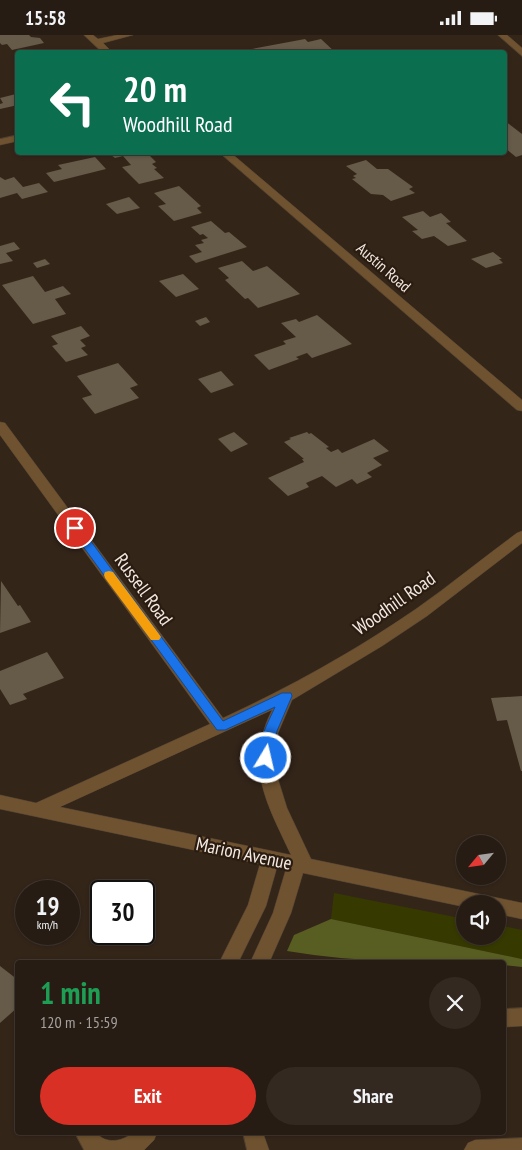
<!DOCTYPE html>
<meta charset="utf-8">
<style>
:root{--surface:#271c13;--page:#332921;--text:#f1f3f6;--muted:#a4a1a0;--line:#433a33;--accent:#d93025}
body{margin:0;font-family:"PT Sans Narrow",sans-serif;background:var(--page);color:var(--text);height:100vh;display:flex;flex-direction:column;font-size:19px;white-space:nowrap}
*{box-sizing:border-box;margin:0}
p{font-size:16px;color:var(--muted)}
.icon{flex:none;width:28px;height:28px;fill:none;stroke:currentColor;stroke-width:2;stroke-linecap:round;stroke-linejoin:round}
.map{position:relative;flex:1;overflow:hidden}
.details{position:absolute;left:15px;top:925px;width:491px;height:175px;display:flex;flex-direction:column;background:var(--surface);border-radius:5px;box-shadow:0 1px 4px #0004,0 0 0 1px var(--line)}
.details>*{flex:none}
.top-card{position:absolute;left:15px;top:15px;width:492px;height:105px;border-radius:5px;box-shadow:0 1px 4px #0004,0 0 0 1px var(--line);background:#0b6e4f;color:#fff;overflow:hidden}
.needle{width:32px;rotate:241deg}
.controls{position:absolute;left:456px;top:800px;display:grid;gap:10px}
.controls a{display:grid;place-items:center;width:50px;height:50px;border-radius:50%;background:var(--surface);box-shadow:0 1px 4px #0004,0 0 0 1px var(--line);font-size:25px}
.speed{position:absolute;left:15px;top:845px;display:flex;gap:10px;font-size:25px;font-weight:700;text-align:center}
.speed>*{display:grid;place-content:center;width:65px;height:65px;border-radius:50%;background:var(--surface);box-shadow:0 1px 4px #0004,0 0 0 1px var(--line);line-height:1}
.speed small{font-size:12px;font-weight:400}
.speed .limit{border:2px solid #111;border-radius:8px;background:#fff;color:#111}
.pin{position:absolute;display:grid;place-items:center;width:42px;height:42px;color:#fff;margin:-21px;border:2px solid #fff;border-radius:50%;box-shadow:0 1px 5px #0007}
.me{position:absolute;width:55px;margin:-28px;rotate:9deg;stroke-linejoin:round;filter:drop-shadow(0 0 4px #0008)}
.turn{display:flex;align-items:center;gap:18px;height:105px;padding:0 25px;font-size:22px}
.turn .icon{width:65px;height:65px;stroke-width:2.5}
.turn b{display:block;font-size:35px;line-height:42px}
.round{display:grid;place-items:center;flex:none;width:52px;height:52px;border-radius:26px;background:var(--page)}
.summary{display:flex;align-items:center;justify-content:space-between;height:85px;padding:0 25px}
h1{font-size:30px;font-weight:700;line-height:38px;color:#1e9e55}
.button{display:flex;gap:10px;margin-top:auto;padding:10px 25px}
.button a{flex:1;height:58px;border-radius:30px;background:var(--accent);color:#fff;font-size:20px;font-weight:700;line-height:58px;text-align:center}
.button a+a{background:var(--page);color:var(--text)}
.status{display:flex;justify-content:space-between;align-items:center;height:35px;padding:0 25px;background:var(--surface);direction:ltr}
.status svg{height:14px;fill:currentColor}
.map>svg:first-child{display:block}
</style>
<div class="status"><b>15:58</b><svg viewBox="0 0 49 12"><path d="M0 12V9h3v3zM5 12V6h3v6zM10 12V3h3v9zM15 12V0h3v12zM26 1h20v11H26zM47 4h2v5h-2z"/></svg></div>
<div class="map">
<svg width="522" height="1115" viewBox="0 0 522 1115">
<rect width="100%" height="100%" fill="#342519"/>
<path fill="#363a00" d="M334 858 465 884V901H498V890L522 895V924L331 884Z"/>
<path fill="#585d22" d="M331 884 522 924V932L504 930V928C432 928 358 928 287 916L294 900Z"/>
<g fill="#665a49">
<path d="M0 0H29L31 2 40 3 44 8 12 15 7 9 2 10 0 8Z"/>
<path d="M305 4 308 7 321 4 336 18H304L302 15 291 18H257L252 14Z"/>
<path d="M16 59 18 61V70L0 74V69L3 68 0 63Z"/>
<path d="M505 86 522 99V120L516 122 505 113Z"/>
<path d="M118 118 148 119 156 127 152 129 157 133 154 134 164 143 139 149 122 132 131 130 123 121 115 123 111 120Z"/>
<path d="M95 122 106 134 54 147 46 138 62 134 58 130Z"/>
<path d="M366 125 377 134H388L413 152 409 154 415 158 391 166 383 160 371 159 352 144 356 143 353 141 357 139 346 131Z"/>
<path d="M0 142 5 145 14 142 23 152 39 148 48 157 22 164 17 158 0 163Z"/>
<path d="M179 151 201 171 197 173 202 178 174 186 158 171 166 169 154 158Z"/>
<path d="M129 162 140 173 117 179 106 169Z"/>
<path d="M423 176 430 182 441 178 451 187 446 188 467 206 448 211 434 201 422 204 412 196 418 195 402 182Z"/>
<path d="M211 186 225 198 229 197 247 212 196 228 189 221 202 217 195 210 204 208 201 205 208 203 203 199 200 200 191 192Z"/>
<path d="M14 207 20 214 6 218 13 226 0 229V211Z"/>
<path d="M493 217 502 224H499L503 228 486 233 471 224Z"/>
<path d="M45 224 50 229 37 233 33 228Z"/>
<path d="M242 226 253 236 267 231 300 259 258 273 248 263 245 264 225 245 229 243 218 233Z"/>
<path d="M183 239 199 254 176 262 159 246Z"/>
<path d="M33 241 45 257 63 251 71 259 55 264 66 279 33 289 2 250Z"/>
<path d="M317 280 352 309 312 323 307 318 296 322 299 324 269 335 254 320 286 309 283 306 296 302 281 288 296 284 299 287Z"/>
<path d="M206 282 210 287 200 291 195 286Z"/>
<path d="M81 291 90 301 80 305 86 311 81 313 88 320 66 327 52 311 58 309 51 301Z"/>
<path d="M118 328 138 350 130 353 139 363 95 379 82 363 92 360 77 341Z"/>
<path d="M221 336 234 350 211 358 198 344Z"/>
<path d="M234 397 248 409 231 417 218 404Z"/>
<path d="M307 397 309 399 311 398 329 412 326 413 331 417 338 414 342 418 374 404 389 416 373 423 382 430 367 438 372 442 357 449 352 444 336 452 322 441 306 448 309 452 288 461 268 443 304 427 302 424H304L284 407 291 404 289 403Z"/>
<path d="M1 546 18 571 20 570 31 587 0 598Z"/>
<path d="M47 617 64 643 23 659 27 664 10 670 0 654V636Z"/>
<path d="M522 661V736H521L507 685 497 686 491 663Z"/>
<path d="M0 931 18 945V972L0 988Z"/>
</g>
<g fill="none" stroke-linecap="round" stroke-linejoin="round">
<g stroke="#4f4035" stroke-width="1">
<g id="minor">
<path d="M84 0H93L98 4 117 0H133L103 8 113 18H103Z"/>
<path d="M498 0H507L522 13V21Z"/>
<path d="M18 100V106L0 110V104Z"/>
<path d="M220 118H231L522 365V376L517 375Z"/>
<path d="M0 387 5 388 223 683C290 652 355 616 416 574 450 550 483 523 517 498L522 496V508L427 581 382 611 292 665 278 698 275 726 277 741 287 773 311 824 522 868V884L498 879V869H465V872L303 838 291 878 269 928H250L273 878 286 834 277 832 266 871 238 928H219L248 870 260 829 0 774V760L36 768 210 689 0 400ZM272 675C244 732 267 768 291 820L60 772Z"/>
<path d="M522 973V991L504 992V974Z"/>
<path d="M75 1098H97C105 1109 122 1107 132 1098H157L154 1105 144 1115H84Z"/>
<path d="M243 1098H263L269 1115H247Z"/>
<path d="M522 1103V1115H464L468 1108 475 1105Z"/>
</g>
</g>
<use href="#minor" fill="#6f522f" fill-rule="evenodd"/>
</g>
<path fill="#1a73e8" stroke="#114b97" d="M75 489 79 490 223 686 282 658H291L292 661 277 696 271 727H262C254 711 269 686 275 672L225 695H217L71 495 69 493 71 490Z"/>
<path fill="#f59e0b" d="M109 536 113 537 159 599 161 602 159 605H151L105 543 104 540 105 537Z"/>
<g text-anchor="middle" stroke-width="4.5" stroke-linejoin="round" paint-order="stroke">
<g font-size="16" fill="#f3e9e1" stroke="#2a1c10">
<text transform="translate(384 232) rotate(41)" y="6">Austin Road</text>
</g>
<g font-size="19" fill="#f3e9e1" stroke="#2a1c10">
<text transform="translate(144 554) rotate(54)" y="7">Russell Road</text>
<text transform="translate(394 568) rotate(-35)" y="7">Woodhill Road</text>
<text transform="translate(244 818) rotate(12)" y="7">Marion Avenue</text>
</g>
</g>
</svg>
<div class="controls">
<a><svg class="needle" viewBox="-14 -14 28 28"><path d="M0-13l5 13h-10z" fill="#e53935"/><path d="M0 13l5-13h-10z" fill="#a4a1a0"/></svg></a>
<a><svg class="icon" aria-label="sound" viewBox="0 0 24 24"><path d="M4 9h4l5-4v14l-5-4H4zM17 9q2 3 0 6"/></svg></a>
</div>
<div class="speed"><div>19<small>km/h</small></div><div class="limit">30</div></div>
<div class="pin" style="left:75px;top:493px;background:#d93025"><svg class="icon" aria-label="arrive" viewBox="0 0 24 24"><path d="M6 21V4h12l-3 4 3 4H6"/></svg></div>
<svg class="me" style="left:266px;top:723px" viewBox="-20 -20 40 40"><circle r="17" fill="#1a73e8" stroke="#fff" stroke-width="3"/><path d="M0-11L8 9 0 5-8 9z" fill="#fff"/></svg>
<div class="top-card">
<div class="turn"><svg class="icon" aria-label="left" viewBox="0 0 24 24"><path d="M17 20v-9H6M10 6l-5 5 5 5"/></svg><div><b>20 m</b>Woodhill Road</div></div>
</div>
<section class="details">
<div class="summary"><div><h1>1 min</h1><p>120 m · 15:59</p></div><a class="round"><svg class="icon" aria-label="close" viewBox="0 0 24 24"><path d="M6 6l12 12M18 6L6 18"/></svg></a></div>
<div class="button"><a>Exit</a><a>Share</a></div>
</section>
</div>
